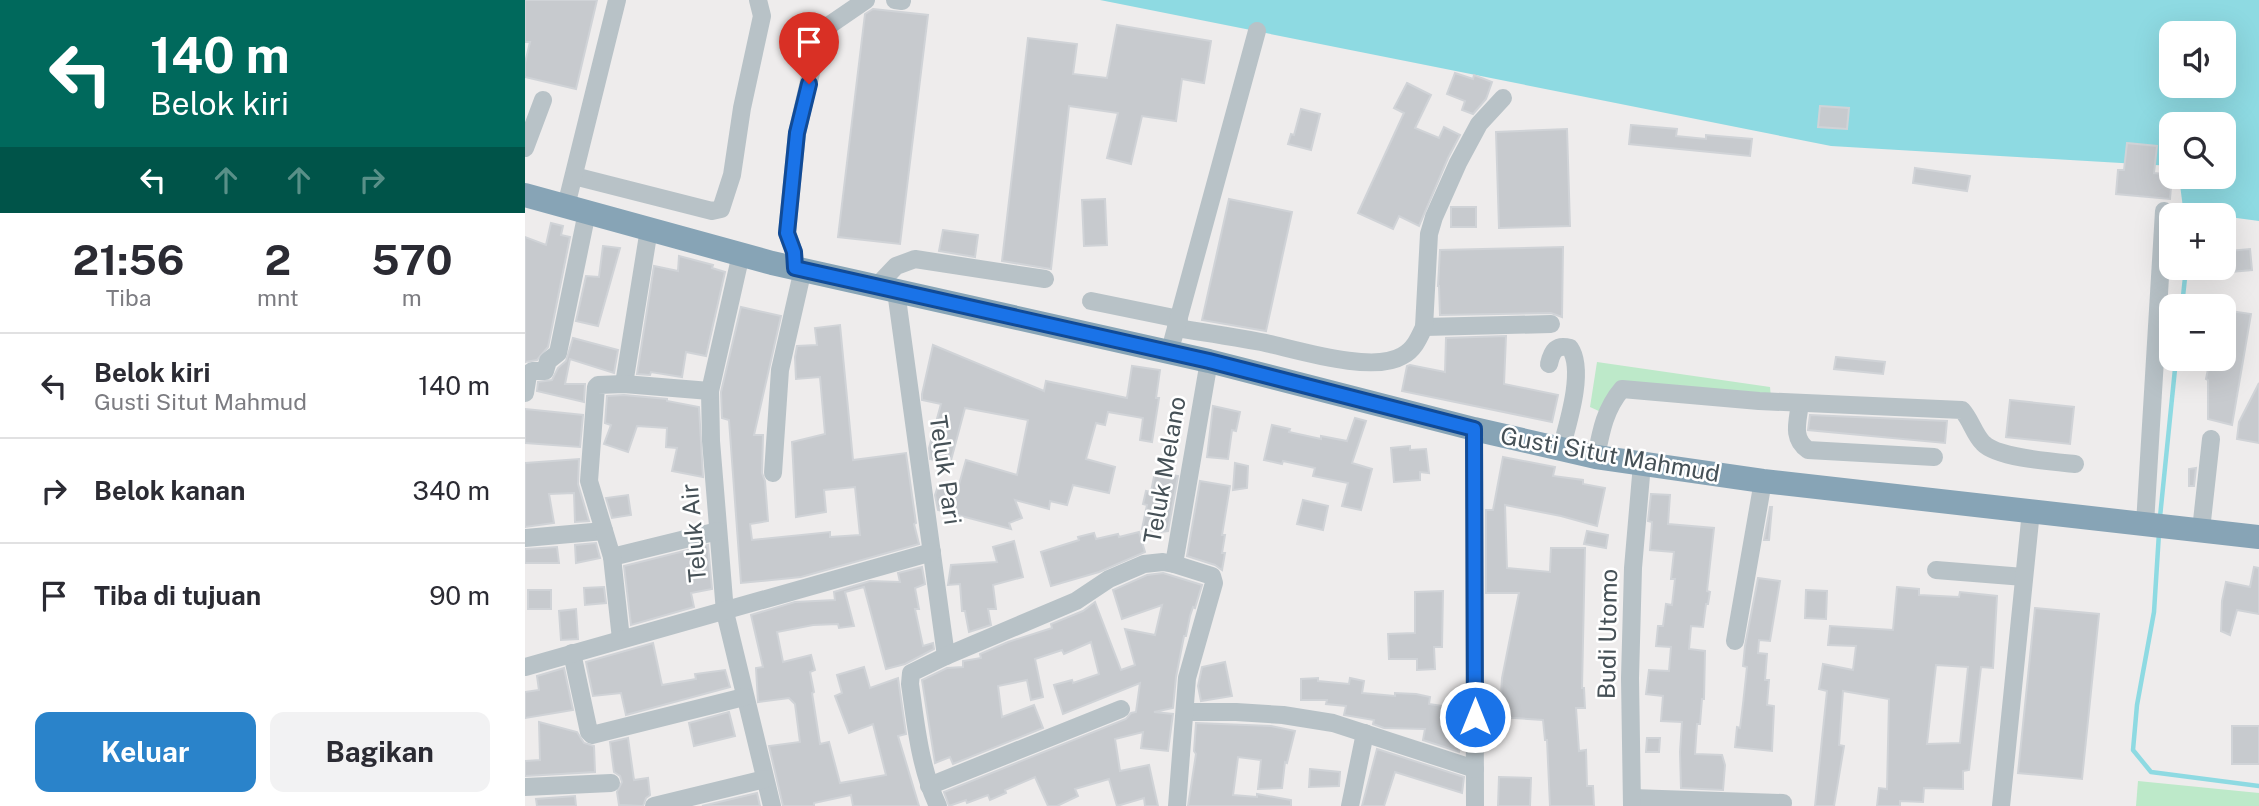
<!DOCTYPE html>
<html lang="id">
<meta charset="utf-8">
<style>
:root{--surface:#fff;--page:#f2f2f3;--text:#2b2b33;--muted:#7c7c81;--line:#e1e1e2;--accent:#2a83ca}
body{margin:0;font-family:"Public Sans",sans-serif;background:var(--page);color:var(--text);height:100vh;display:flex;flex-direction:column;font-size:26px;white-space:nowrap}
*{box-sizing:border-box;margin:0}
p{font-size:23px;color:var(--muted)}
.icon{flex:none;width:38px;height:38px;fill:none;stroke:currentColor;stroke-width:2;stroke-linecap:round;stroke-linejoin:round}
.map{position:relative;flex:1;overflow:hidden}
.details{display:flex;flex-direction:column;background:var(--surface);width:525px}
.details>*{flex:none}
.banner{background:#00695c;color:#fff;overflow:hidden}
.fabs{position:absolute;left:1634px;top:21px;display:grid;gap:14px}
.fabs a{display:grid;place-items:center;width:77px;height:77px;border-radius:14px;background:var(--surface);box-shadow:0 7px 28px #0002;font-size:35px}
.pin{position:absolute;display:grid;place-items:center;width:60px;height:60px;color:#fff;margin:-72px -30px;border-radius:50% 50% 50% 0;rotate:-45deg;box-shadow:0 0 7px #0007}
.pin .icon{rotate:45deg}
.me{position:absolute;width:77px;margin:-38px;rotate:0deg;stroke-linejoin:round;filter:drop-shadow(0 0 5px #0008)}
.turn{display:flex;align-items:center;gap:24px;height:147px;padding:0 35px;font-size:32px}
.turn .icon{width:91px;height:91px;stroke-width:2.5}
.turn b{display:block;font-size:49px;line-height:60px}
.lanes{display:flex;align-items:center;height:66px;padding:0 35px;background:#0003;justify-content:center;gap:35px;direction:ltr}
.lanes .off{opacity:.35}
.eta{display:flex;justify-content:space-evenly;align-items:center;height:119px;text-align:center}
.eta b{font-size:42px;font-weight:700;line-height:49px}
.cta{display:flex;gap:14px;margin-top:auto;padding:14px 35px}
.cta a{flex:1;height:80px;border-radius:14px;background:var(--accent);color:#fff;font-size:28px;font-weight:700;line-height:80px;text-align:center}
.cta a+a{background:var(--page);color:var(--text)}
ul{padding:0;list-style:none}
li{display:flex;align-items:center;gap:21px;height:105px;padding:0 35px;border-top:2px solid var(--line)}
li div{flex:1}
li b{display:block;font-size:26px}
li em{font-style:normal}
main{display:flex;flex:1;min-height:0}
.map>svg:first-child{display:block}
</style>
<main>
<section class="details">
<div class="banner">
<div class="turn"><svg class="icon" aria-label="left" viewBox="0 0 24 24"><path d="M17 20v-9H6M10 6l-5 5 5 5"/></svg><div><b>140 m</b>Belok kiri</div></div>
<div class="lanes"><svg class="icon" aria-label="left" viewBox="0 0 24 24"><path d="M17 20v-9H6M10 6l-5 5 5 5"/></svg><svg class="icon off" aria-label="ahead" viewBox="0 0 24 24"><path d="M12 20V5M6 11l6-6 6 6"/></svg><svg class="icon off" aria-label="ahead" viewBox="0 0 24 24"><path d="M12 20V5M6 11l6-6 6 6"/></svg><svg class="icon off" aria-label="right" viewBox="0 0 24 24"><path d="M7 20v-9h11M14 6l5 5-5 5"/></svg></div>
</div>
<div class="eta">
<div><b>21:56</b><p>Tiba</p></div>
<div><b>2</b><p>mnt</p></div>
<div><b>570</b><p>m</p></div>
</div>
<ul>
<li><svg class="icon" aria-label="left" viewBox="0 0 24 24"><path d="M17 20v-9H6M10 6l-5 5 5 5"/></svg><div><b>Belok kiri</b><p>Gusti Situt Mahmud</p></div><em>140 m</em></li>
<li><svg class="icon" aria-label="right" viewBox="0 0 24 24"><path d="M7 20v-9h11M14 6l5 5-5 5"/></svg><div><b>Belok kanan</b></div><em>340 m</em></li>
<li><svg class="icon" aria-label="arrive" viewBox="0 0 24 24"><path d="M6 21V4h12l-3 4 3 4H6"/></svg><div><b>Tiba di tujuan</b></div><em>90 m</em></li>
</ul>
<div class="cta"><a>Keluar</a><a>Bagikan</a></div>
</section>
<div class="map">
<svg width="1734" height="806" viewBox="0 0 1734 806">
<rect width="100%" height="100%" fill="#eeecec"/>
<g fill="#bde9c9">
<path d="M1072 362 1245 387 1246 398 1094 385 1076 412 1065 407Z"/>
<path d="M1613 781 1734 793V806H1611Z"/>
</g>
<path fill="#8edae2" fill-rule="evenodd" d="M575 0H1734V221L1667 212 1658 208 1654 177H1699V124H1647V166L1306 146ZM1647 33H1699V86H1647Z"/>
<g fill="none" stroke-linecap="round" stroke-linejoin="round">
<g stroke="#8edae2" stroke-width="4.5">
<path d="M1657 306 1661 268"/>
<path d="M1635 517 1651 359"/>
<path d="M1634 533 1629 612 1612 705 1608 750 1626 772 1734 786"/>
</g>
</g>
<g fill="#c7cace" stroke="#d0d3d7" stroke-width="2" fill-rule="evenodd">
<path d="M0 0H72L51 89 0 77V63L5 42H0Z"/>
<path d="M348 9 403 15 375 244 313 237 340 14Z"/>
<path d="M592 25 686 41 679 83 657 79 651 121 617 116 606 164 582 158 593 113 544 106 526 269 477 261 503 38 552 44 548 74 582 78Z"/>
<path d="M930 73 948 79 949 75 967 82 961 99 948 114 937 110 940 101 922 94Z"/>
<path d="M882 83 906 95 890 128 914 138 919 127 935 135 923 158 894 226 874 216 868 229 833 213 879 113 869 108Z"/>
<path d="M1295 106 1324 108 1322 129 1293 127Z"/>
<path d="M776 109 795 114 786 150 763 144 766 134 769 135Z"/>
<path d="M1106 125 1152 129 1151 136 1181 139V135L1227 139 1225 156 1104 144Z"/>
<path d="M1042 129 1045 226 974 228 971 132Z"/>
<path d="M1602 143 1632 146 1629 173 1647 175 1645 199 1591 194 1593 170H1599Z"/>
<path d="M1390 168 1445 176 1442 191 1388 183Z"/>
<path d="M580 199 582 245 559 246 557 200Z"/>
<path d="M704 199 767 212 741 331 677 320Z"/>
<rect x="926" y="207" width="25" height="20"/>
<path d="M26 223 38 226 36 235 45 237 23 347 12 360 0 362V237L21 245Z"/>
<path d="M418 230 453 235 450 257 414 251Z"/>
<path d="M78 246 95 248 73 326 51 321 61 276 74 277Z"/>
<path d="M1038 247 1037 317 1026 313 915 315 914 286H913L915 250Z"/>
<path d="M1725 249 1727 270 1706 272 1704 251Z"/>
<path d="M154 256 188 265 187 268 200 272 181 356 161 352 157 377 126 372 125 375 112 374 129 266 153 271Z"/>
<path d="M216 307 256 316 229 435H238L237 473 240 481 243 521 225 524 227 540 305 532V537L335 535 330 487 299 490 301 512 271 517 267 442 300 434 295 377 271 379 270 357 272 346 292 345 290 328 315 325 328 460 381 453 391 523 389 524 394 544 276 577 216 583 204 420 197 418 196 392Z"/>
<path d="M1699 310 1726 314 1707 425 1683 419V380L1681 379 1685 359H1699Z"/>
<path d="M981 336 979 384 1033 395 1027 422 877 391 882 366 885 365 920 372 921 338Z"/>
<path d="M48 338 93 350 89 373 45 359 40 384H60L59 402 12 391 13 382 27 380 33 368 41 361Z"/>
<path d="M408 345 519 391 521 381 602 398 607 366 635 370 631 398H634L627 442 615 440 618 418 583 412 580 425 571 423 561 459 590 467 584 493 548 485 542 505 525 501 524 509 490 500 497 518 484 523 486 529 413 510 410 495 414 483 433 488 441 460 492 475 503 420 440 408 425 464 405 459 404 448 416 404 397 400V394Z"/>
<path d="M1311 357 1360 362 1358 374 1309 369Z"/>
<path d="M1734 383V443L1712 439 1714 422Z"/>
<path d="M99 395 142 399V401L174 407 178 477 147 471 152 448 141 447 142 428 112 426 103 452 79 444 86 425 80 423 82 396Z"/>
<path d="M1485 400 1549 407 1545 444 1481 437Z"/>
<path d="M688 406 715 412 711 431 707 430 703 459 682 457Z"/>
<path d="M0 409 58 415 55 447 0 443Z"/>
<path d="M1285 415 1422 421 1420 443 1283 430Z"/>
<path d="M830 418 841 421 827 463 847 469 836 510 817 506 823 483 788 476 790 468 758 461 757 464 739 460 747 425 765 429 764 432 796 439V436L822 441Z"/>
<path d="M885 446V450L901 449 904 473 895 472V480L869 482 866 448Z"/>
<path d="M978 457 1030 467 1028 476 1058 480V484L1080 488 1072 526 1036 516 980 505 982 568 1025 572 1026 548H1060L1057 688H1059L1060 708H1051L1054 751 1061 750 1062 786H1068L1069 806H1025L1022 740H1020L1018 720 975 717 977 678 994 593H961V510H968Z"/>
<path d="M54 459 53 484 64 521 50 522 49 493 24 494 29 523 0 527V463Z"/>
<path d="M710 463 723 466 722 488 708 490Z"/>
<path d="M1671 468 1669 486H1664V469Z"/>
<path d="M630 472 653 476 643 531 635 532 617 529 622 505 618 504 621 491 626 492Z"/>
<path d="M675 481 705 486 697 535H700L697 553H700L697 570 690 565 662 556Z"/>
<path d="M1126 494 1145 495 1143 524 1189 528 1182 591 1185 592 1183 604H1181L1178 627 1166 626 1164 649 1180 651 1179 699H1177L1175 724H1172L1170 754 1197 755 1200 765 1198 790 1156 788 1155 752 1157 722 1136 721 1138 696 1121 694 1124 670 1144 671 1146 647 1131 646 1133 626H1138L1141 604 1147 605 1150 579H1146L1149 552 1125 550 1127 522 1123 521Z"/>
<path d="M103 495 106 515 87 518 81 498Z"/>
<path d="M778 500 803 506 798 530 772 524Z"/>
<path d="M1245 507H1247L1244 540H1239Z"/>
<path d="M1062 531 1083 535 1081 548 1059 544Z"/>
<path d="M614 532 620 552 574 572 526 586 516 552 554 540 553 537 569 533 571 539 593 534 594 537Z"/>
<path d="M489 541 498 577 468 585 471 609H463L466 625 444 632 440 611H437L435 584 423 585 426 565 472 562 468 547Z"/>
<path d="M71 543 75 558 51 563 50 545Z"/>
<path d="M183 545 187 589 166 593 169 607 106 625 99 566Z"/>
<path d="M32 547 34 563H0V549Z"/>
<path d="M397 567 400 584 390 588 394 609H390L398 646 408 643 409 649 380 664 361 669 339 587 320 592 329 626 314 628 313 624 288 625 252 632 258 662 286 655 290 670 285 672 289 692 287 693 295 744 304 742 315 783 361 775 348 724 324 733 310 696 317 693 312 675 339 667 345 688 373 678 381 734 373 736 394 806H328L326 795 289 803V806H258L244 746 275 742 270 704 264 698 233 702 231 668 238 667 226 615 270 602 310 600 309 592 345 581 375 582 373 573Z"/>
<path d="M1729 567 1734 568V614L1712 610 1705 635 1696 631 1697 601 1701 582 1725 587Z"/>
<path d="M638 573 677 585 670 608 668 607 665 616 661 636H659L651 677 648 708 629 712 648 714 643 751 616 748 618 732 590 739 595 771 624 765 633 806H620L619 798 592 806 584 779 550 789 553 796 532 806H523L510 777 480 790 481 793 465 800 463 795 442 803 441 800 424 806 419 792 601 719 606 713 611 712 615 683 538 714 529 685 547 680 548 683 574 674 566 642 539 654 537 650 510 659 518 697 506 700 502 680 473 686 477 717 509 705 518 728 428 764 425 757 410 763 397 680 422 668 438 667V661L456 658 455 654 483 642 527 628 526 624 558 611 570 602 596 670 610 665 600 629 630 635 637 605 597 619 588 590 622 575Z"/>
<path d="M1233 578 1255 581 1245 641 1234 640 1233 653 1242 654 1240 680H1244L1242 705 1249 706 1247 751 1210 747 1212 727 1215 728 1218 704 1222 667 1218 666 1220 646Z"/>
<path d="M79 587 81 603 60 605 59 588Z"/>
<path d="M1372 587 1394 589V595L1434 597 1435 592 1472 596 1468 668 1456 667 1444 770 1438 771V789L1399 788 1398 802 1375 801V806H1352L1354 788 1362 789 1364 699 1318 691 1314 745 1319 746 1309 806H1290L1302 691 1294 689 1298 664 1328 670 1331 646 1303 645 1305 626 1368 630ZM1411 665 1443 667 1435 743 1402 744Z"/>
<rect x="3" y="590" width="23" height="19"/>
<path d="M1281 590 1302 591 1301 619 1280 618Z"/>
<path d="M918 591 917 647H909L910 669 892 670V659H864L863 634 890 633V592Z"/>
<path d="M1510 608 1574 614 1557 779 1493 773Z"/>
<path d="M51 609 53 639 36 640 34 611Z"/>
<path d="M128 643 137 685 171 679 170 674 200 670 205 687 101 715 96 693 68 696 61 662Z"/>
<path d="M700 662 707 696 676 701 673 686 677 667Z"/>
<path d="M39 668 48 710 0 718V692L14 690 12 676Z"/>
<path d="M793 678V681L824 684 825 678 839 681 837 693 870 696V693L891 694 905 697 904 704 938 709V737H936L934 752 898 740 900 729 859 728 848 724 849 720 819 715 821 706 801 704 802 700H776V679Z"/>
<path d="M204 712 210 736 169 746 164 723Z"/>
<path d="M14 722 52 732 59 743 69 746 70 772 0 776V761L15 760Z"/>
<path d="M671 723 746 726 770 731 762 763 760 762 757 788 733 789 736 760 713 757 708 795 732 797V794L766 800V806H663L671 754 669 751Z"/>
<path d="M961 723H976L975 740H961Z"/>
<rect x="1707" y="726" width="27" height="38"/>
<path d="M103 738 109 780 123 778 125 795 121 798 118 806 94 805 92 792 97 782 95 776 89 772 85 742Z"/>
<path d="M1122 738H1135L1134 752H1121Z"/>
<path d="M852 749 939 777 937 793 870 772 859 806H837Z"/>
<path d="M785 769 815 772 814 786 784 787Z"/>
<path d="M974 777 1006 778 1005 806H973Z"/>
<path d="M232 793 235 806H177Z"/>
<path d="M50 796 51 806H12L11 799Z"/>
</g>
<g fill="none" stroke-linecap="round" stroke-linejoin="round">
<g stroke="#b8c2c7" stroke-width="18">
<path d="M370 0 377 1"/>
<path d="M0 148 18 100"/>
<path d="M49 176 187 211 196 209 207 175 217 108 237 16 233 0"/>
<path d="M41 206 92 0"/>
<path d="M216 254 185 391 186 441 200 612 247 806"/>
<path d="M270 268 269 252 262 233 272 133 289 60 297 39 306 24 341 0"/>
<path d="M352 286 371 266 390 259 520 279"/>
<path d="M371 291 421 656"/>
<path d="M566 301 654 319"/>
<path d="M899 327 1026 324"/>
<path d="M651 328C679 332 708 337 736 342 770 349 847 374 877 356 889 350 894 338 899 327L904 234 909 217 933 163 954 124 978 98"/>
<path d="M648 339 732 31"/>
<path d="M1024 364C1027 351 1031 344 1045 348 1060 370 1043 423 1036 449"/>
<path d="M99 384 124 229"/>
<path d="M0 393 3 375 7 371H20L23 361 33 353 62 212"/>
<path d="M1275 403C1273 421 1266 438 1283 450L1409 457"/>
<path d="M949 429 950 806"/>
<path d="M1071 457C1076 431 1080 409 1097 389L1234 401 1437 410C1446 420 1449 434 1458 443 1472 458 1529 462 1550 464"/>
<path d="M248 473 255 370 278 269"/>
<path d="M1620 524 1639 211"/>
<path d="M1676 530 1686 439"/>
<path d="M0 538 79 531"/>
<path d="M87 557 193 531"/>
<path d="M1411 570 1499 577"/>
<path d="M96 639 87 557 64 481 71 387 73 385 99 384 185 391"/>
<path d="M1210 641 1238 481"/>
<path d="M47 653 64 732 67 735 219 697"/>
<path d="M0 667 407 552"/>
<path d="M660 712H711L758 715 808 723 950 769"/>
<path d="M404 786 596 709"/>
<path d="M0 787 86 783"/>
<path d="M1107 798 1258 803"/>
<path d="M129 806 240 779"/>
<path d="M413 806C395 768 391 726 385 684L386 673 421 656 551 601 584 579 619 564 638 562 649 564"/>
<path d="M652 806 662 678 689 583 687 576 649 564 684 361"/>
<path d="M825 806 840 733"/>
<path d="M1107 806 1105 678 1108 568 1117 464"/>
<path d="M1476 806 1506 511"/>
</g>
<path stroke="#87a4b6" stroke-width="24" d="M0 195 247 263 684 361 949 429 1071 457 1238 481 1734 537"/>
</g>
<g fill="none" stroke-linecap="round" stroke-linejoin="round">
<g stroke="#114b97" stroke-width="18">
<path id="route" d="M284 84 272 133 262 233 269 252 270 268 684 361 949 429 950 717"/>
</g>
<use href="#route" stroke="#1a73e8" stroke-width="12"/>
</g>
<g text-anchor="middle" stroke-width="5" stroke-linejoin="round" paint-order="stroke">
<g font-size="24" fill="#465157" stroke="#fff">
<text transform="translate(1085 455) rotate(10)" y="8">Gusti Situt Mahmud</text>
<text transform="translate(420 470) rotate(82)" y="8">Teluk Pari</text>
<text transform="translate(640 470) rotate(-80)" y="8">Teluk Melano</text>
<text transform="translate(169 533) rotate(-95)" y="8">Teluk Air</text>
<text transform="translate(1083 634) rotate(-89)" y="8">Budi Utomo</text>
</g>
</g>
</svg>
<div class="fabs">
<a><svg class="icon" aria-label="sound" viewBox="0 0 24 24"><path d="M4 9h4l5-4v14l-5-4H4zM17 9q2 3 0 6"/></svg></a>
<a><svg class="icon" aria-label="search" viewBox="0 0 24 24"><circle cx="10" cy="10" r="6"/><path d="M15 15l6 6"/></svg></a>
<a>+</a>
<a>−</a>
</div>
<div class="pin" style="left:284px;top:84px;background:#d93025"><svg class="icon" aria-label="arrive" viewBox="0 0 24 24"><path d="M6 21V4h12l-3 4 3 4H6"/></svg></div>
<svg class="me" style="left:950px;top:717px" viewBox="-20 -20 40 40"><circle r="17" fill="#1a73e8" stroke="#fff" stroke-width="3"/><path d="M0-11L8 9 0 5-8 9z" fill="#fff"/></svg>
</div>
</main>
